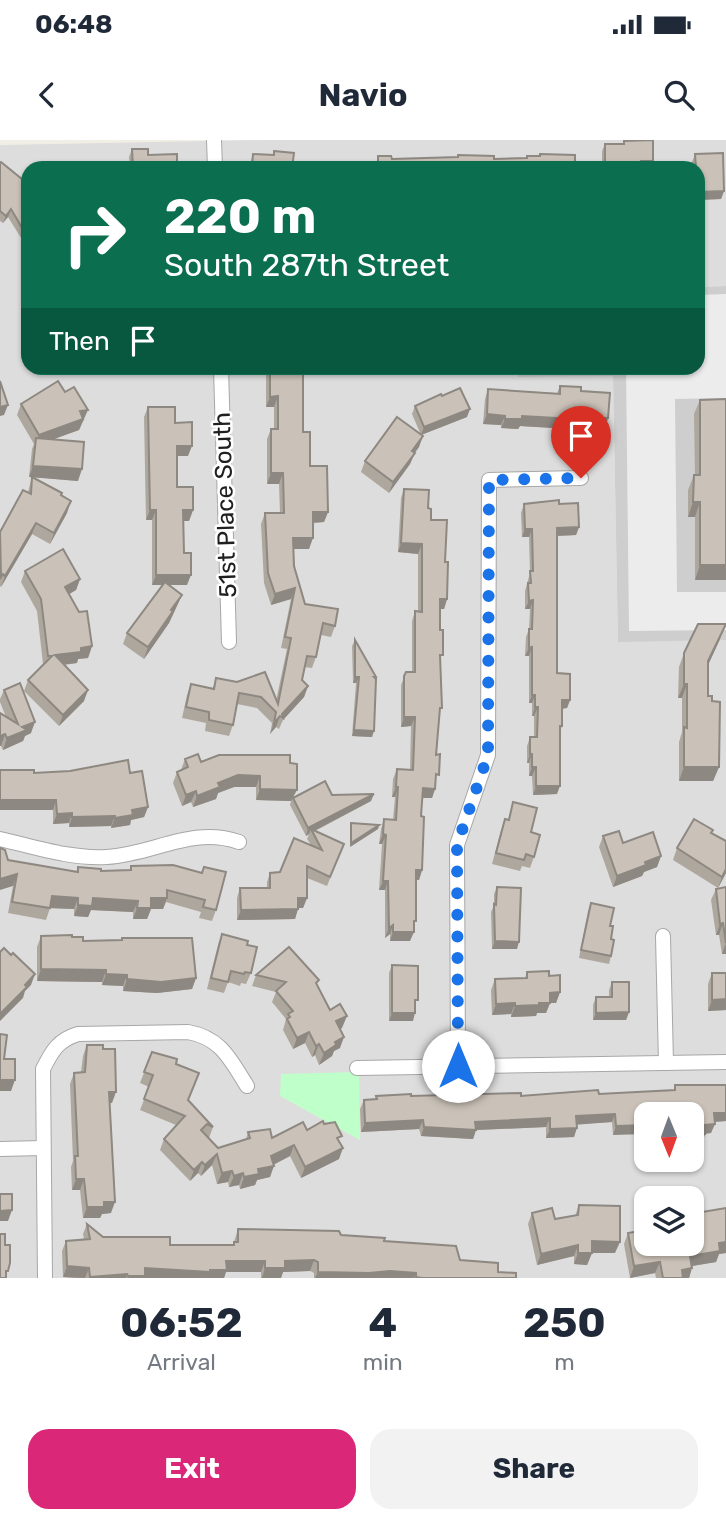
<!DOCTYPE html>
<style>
:root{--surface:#fff;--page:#f2f2f3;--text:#1f2937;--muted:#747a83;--accent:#db2777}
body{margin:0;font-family:Rubik,sans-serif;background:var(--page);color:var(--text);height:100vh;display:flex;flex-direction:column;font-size:26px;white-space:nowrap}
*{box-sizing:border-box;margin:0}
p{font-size:23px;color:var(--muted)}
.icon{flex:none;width:38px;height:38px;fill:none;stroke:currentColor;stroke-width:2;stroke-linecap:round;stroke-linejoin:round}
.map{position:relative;height:1138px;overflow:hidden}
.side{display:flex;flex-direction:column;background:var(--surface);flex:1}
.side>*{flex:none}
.banner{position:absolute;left:21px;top:21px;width:684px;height:214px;border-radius:21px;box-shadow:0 2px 5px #0004;background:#0b6e4f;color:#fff;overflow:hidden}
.needle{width:46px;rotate:179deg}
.fabs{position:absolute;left:634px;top:962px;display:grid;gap:14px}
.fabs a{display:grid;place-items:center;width:70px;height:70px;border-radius:14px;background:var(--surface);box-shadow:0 2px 5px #0004;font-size:35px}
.pin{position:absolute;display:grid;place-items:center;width:60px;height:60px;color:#fff;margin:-72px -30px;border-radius:50% 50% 50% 0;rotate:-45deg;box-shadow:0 0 7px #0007}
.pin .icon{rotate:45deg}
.me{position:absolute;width:77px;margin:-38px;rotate:0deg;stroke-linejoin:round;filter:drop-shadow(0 0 5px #0008)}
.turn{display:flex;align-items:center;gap:24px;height:147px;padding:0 28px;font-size:32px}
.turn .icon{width:91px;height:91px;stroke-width:2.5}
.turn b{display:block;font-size:49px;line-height:60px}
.then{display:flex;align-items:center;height:66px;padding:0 28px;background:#0003;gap:14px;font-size:26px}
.eta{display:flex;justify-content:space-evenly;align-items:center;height:119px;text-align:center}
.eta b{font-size:42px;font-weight:700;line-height:49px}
.action{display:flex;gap:14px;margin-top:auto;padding:14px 28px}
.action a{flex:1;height:80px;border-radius:21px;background:var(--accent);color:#fff;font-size:28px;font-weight:700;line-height:80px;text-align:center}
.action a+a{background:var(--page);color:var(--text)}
.status{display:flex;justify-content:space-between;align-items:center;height:49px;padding:0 35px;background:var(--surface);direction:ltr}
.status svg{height:19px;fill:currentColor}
header{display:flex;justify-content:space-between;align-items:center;height:91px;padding:0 28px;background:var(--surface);font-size:32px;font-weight:700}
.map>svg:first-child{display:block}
</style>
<div class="status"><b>06:48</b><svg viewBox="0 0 49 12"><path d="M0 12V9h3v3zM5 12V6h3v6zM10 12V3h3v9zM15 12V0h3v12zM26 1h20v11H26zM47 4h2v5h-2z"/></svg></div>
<header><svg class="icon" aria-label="back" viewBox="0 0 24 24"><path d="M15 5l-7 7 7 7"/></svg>Navio<svg class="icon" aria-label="search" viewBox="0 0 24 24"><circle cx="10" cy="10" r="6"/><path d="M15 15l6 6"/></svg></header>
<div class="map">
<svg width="726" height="1138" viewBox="0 0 726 1138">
<rect width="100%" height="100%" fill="#f1efe5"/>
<path fill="#dedddd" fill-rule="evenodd" d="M262 0H726V146L698 147V28H28V228H518V237L613 236 618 501 726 500V1138H0V5ZM646 975H691V1020H646ZM646 1059H691V1104H646Z"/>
<path fill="#cecece" d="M726 146V500L618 502 613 236 518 237V228H698V147Z"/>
<path fill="#bfffca" d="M359 932 360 1000 280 956 281 934Z"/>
<path fill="#ececec" d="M726 154V258L675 259 677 452H726V490L629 491 626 228H698V155Z"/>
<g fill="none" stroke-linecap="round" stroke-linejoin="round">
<g stroke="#a7a7a7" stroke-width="16">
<g id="street">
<path d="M214 0 215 28"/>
<path d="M221 228 229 502"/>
<path d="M0 699C35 707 70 719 107 717 155 714 191 686 239 702"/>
<path d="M663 796 666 923"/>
<path d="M458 926 457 705 488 615 489 340 581 338"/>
<path d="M357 928 726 922"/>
<path d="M0 1009 43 1008"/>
<path d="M45 1138 43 929C52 911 58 900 78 894L188 892C221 898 230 919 247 946"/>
</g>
</g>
<use href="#street" stroke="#fff" stroke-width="14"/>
</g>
<g fill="#aea79e">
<path d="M624 1 653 21 650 28H602V11L605 4H622Z"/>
<path d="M132 9 148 15 177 28H130L129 17Z"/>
<path d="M274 11 292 28H249L253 14 273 15Z"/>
<path d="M695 14 724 51 721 59 698 60V28H693L692 22Z"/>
<path d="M378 16 392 19 526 18 527 16 575 28H375Z"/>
<path d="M0 23 28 44V105L26 106 8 77 3 83 0 81Z"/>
<path d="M28 159V170L25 168Z"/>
<path d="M28 183V198L23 195Z"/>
<path d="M266 228H303V292L310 326 328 372 324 382 313 383 309 409H293L294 426 305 464 335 486 331 497 321 495 316 517 312 528 304 527 302 540 308 546 304 557 283 580 279 589 276 587 270 594 272 583 257 568 237 564 233 585 229 596 205 591 206 583 182 578 187 555 191 544 213 548 216 538 276 561 287 509 281 508 291 459 271 465 264 443 261 384 265 373H280L279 344H267V299L271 289H274V267H266Z"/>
<path d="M560 246 581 251 608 278 605 288H602L600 295 570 293V289L520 286 518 289 501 288V285L483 284 485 259 488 249 557 253Z"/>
<path d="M65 252 84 281H83L79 290 53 299 78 341 34 337 61 356 67 373 50 404 32 394 1 447 0 446V392L28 352 32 337H29L32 309 34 304 17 275 21 264Z"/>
<path d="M442 256 467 277 421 295 412 274 415 266Z"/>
<path d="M700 260 726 440H695V377H688V350L694 335H695L694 274Z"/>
<path d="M148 267 175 283 188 316H177V347L193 370 189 381H183L184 413 187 445H169L182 455 169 483 144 519 123 504 127 493 162 445H152V380H146L144 277Z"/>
<path d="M419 307 414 313 410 324 389 353 361 332 365 321Z"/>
<path d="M404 349 428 368 445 422 447 459 444 469H440L439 576 435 649 432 658H422L421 676 422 730 419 740H416L414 789 410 801H390V794L385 798V750H379L382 704H379L381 689 384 679 393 680 395 657H392L393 639 397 629 410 630 411 586 401 587V545L406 532H412V481L415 471 418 472V414L398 412 401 358Z"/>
<path d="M524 364H559L579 387 576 395 557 396V533L570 560 567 568 562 569V586L560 592 557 654 533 655 532 636H529V623H527V606L530 597H534V576H532V563H529V516H525L526 497 529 489 530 469H525V451L530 433 529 397H522L521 373Z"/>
<path d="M25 431 80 439 76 450 69 454 92 506 88 518 78 519 77 523 64 525 84 561 59 586 24 551 28 540 43 524 37 471 21 442Z"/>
<path d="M720 499 708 525V556L719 627 713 641H679V602L682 592V558H678L679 527 684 513Z"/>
<path d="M355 500 376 537 372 597 352 596 356 543H353L352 506Z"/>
<path d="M4 550 31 593 25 596 23 601 3 610 1 606H0V573L6 577 0 562V559Z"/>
<path d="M185 619 201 622 290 623 294 657 332 655 371 661 315 691 344 704 327 746 307 738V758L303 768H298L295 779 237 780V758L240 748H267V742L270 733 280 732 311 705 307 699 309 694 306 696 290 665 291 661 256 660V647H234L218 653 216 659 193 667 191 662 182 666 173 643 177 632 181 630Z"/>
<path d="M0 630 34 633H130L148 667 144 677 131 680 130 685 111 688V686L69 687V683L53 684V670H0Z"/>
<path d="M513 662 531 692 534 717 530 728 522 726 520 731 492 724 501 690 505 679 508 680Z"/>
<path d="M351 683 379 685 378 689 350 707V687Z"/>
<path d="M711 693 726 701V733L718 748 673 720 677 708Z"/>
<path d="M603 696 661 716 657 727 644 732 642 736 613 747 599 707Z"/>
<path d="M8 720 76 732 78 727 101 731H129L131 726 173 725 216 770 212 781 199 778 201 772 166 762 163 769H151L147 779H133V772L91 770 88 777 74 776V769L50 768 46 780 8 773 13 746Z"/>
<path d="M497 747 517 809H492L491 772 494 765V754Z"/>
<path d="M726 747V814H722L719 795H716L711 760 716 749Z"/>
<path d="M591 763 610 786 611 816 609 824 579 818 588 771Z"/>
<path d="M222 794 247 805 251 833 246 844 241 843 240 846 228 842 224 853 207 849 218 805Z"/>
<path d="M41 796 72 797 83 801 121 800 122 798 196 838 192 849 157 853 123 851V846L102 845V842L37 841V807Z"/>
<path d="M392 825 413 881H389V833Z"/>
<path d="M527 832 549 836 560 852 556 863H550L546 873H537L536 876 511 877V874L492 875 491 850 495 839 525 838Z"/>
<path d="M712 833H726V870L708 871V844Z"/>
<path d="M256 835 317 845 330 870 342 888 340 889V908L334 911 332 916 319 925 315 915 312 917 305 903 293 909 283 890 286 879 272 862 276 852 252 846Z"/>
<path d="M612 842 629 872 626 880H593V865L596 857H609V850Z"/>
<path d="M87 905 112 963H109L111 1073 102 1074 100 1078H83L80 1050H72L71 1027 73 1021 70 944 74 933 81 932 83 916Z"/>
<path d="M152 912 176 924 188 960 213 987 209 998 218 1008 246 999 248 992 272 998 307 990 324 984 339 1002V1019L301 1038 290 1016 273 1025 270 1037 257 1040 255 1045 240 1049 239 1045 229 1047 228 1042 217 1044 212 1025 201 1036 198 1033 190 1041 160 1010 164 999 176 985 140 970 149 947 140 943Z"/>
<path d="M675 945 726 981 715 982 711 993 705 994 702 1003H691V975L613 995 612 982 577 984 574 997 546 998V987L476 990 473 999 421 996 419 989 361 992 360 969 364 960 375 959 376 956H521L599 954 674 950Z"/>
<path d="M579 1065 615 1113H592L587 1125 574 1124V1116L537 1125 528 1084 532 1073 555 1079 575 1076Z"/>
<path d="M726 1068V1113L719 1114 716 1122 692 1126 689 1138H656L655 1133 630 1138 624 1104 628 1093 693 1081 696 1073Z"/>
<path d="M87 1084 103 1097 170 1105H233L238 1089 341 1095 384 1101 460 1120 516 1138H314V1133L310 1131 283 1132 281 1138H261V1132H226L224 1138H76L63 1137 62 1111 66 1101 84 1099 83 1094Z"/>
</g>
<g fill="#8d8881">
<path d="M641 21H653L650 28H639Z"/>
<path d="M724 51 721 59 698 60V52Z"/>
<path d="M11 69 8 77 3 83 6 76Z"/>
<path d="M278 256 274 267H266L270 257Z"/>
<path d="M8 265 4 275 0 276V267Z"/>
<path d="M470 269 467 277 421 295 424 287Z"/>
<path d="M88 270 79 290 35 306 39 295 80 271Z"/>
<path d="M487 274 505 276 501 285 483 284Z"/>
<path d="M522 276 574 279 570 289 520 286 518 289 501 288 505 279Z"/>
<path d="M604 278H608L605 288H602L600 295 570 293 573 284Z"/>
<path d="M423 296 419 307 408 322 412 311Z"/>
<path d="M177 306H192L188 316H174Z"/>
<path d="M415 313 410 324 389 353 393 342Z"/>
<path d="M33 326 82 329 78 341 29 337Z"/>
<path d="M271 333H283L279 344H267Z"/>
<path d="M71 361 67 373 50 404 54 393Z"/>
<path d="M693 362H700L695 377H688Z"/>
<path d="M150 370H156L152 380H146Z"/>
<path d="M183 370H193L189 381H180Z"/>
<path d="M313 372H328L324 382 309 383Z"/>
<path d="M36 383 32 394 1 447 5 436Z"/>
<path d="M579 387 576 395 554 396 557 388Z"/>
<path d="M525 389H532L529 397H522Z"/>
<path d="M293 398H313L309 409H289Z"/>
<path d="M401 403 422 404 418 414 398 412Z"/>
<path d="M700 425H726V440H695Z"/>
<path d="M156 435H191L187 445H152Z"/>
<path d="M80 439 76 450 61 459 65 447Z"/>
<path d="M295 448 291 459 271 465 275 454Z"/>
<path d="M182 455 169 483 144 519 148 507 171 470Z"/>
<path d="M440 459H447L444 469H437Z"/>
<path d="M533 460 530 469H525L529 461Z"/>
<path d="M726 484 720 499 703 536 708 521Z"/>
<path d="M92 506 88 518 78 519 77 523 51 526 55 515 81 508Z"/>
<path d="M532 507 529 516H525L529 508Z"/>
<path d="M355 537H359L356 543H353Z"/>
<path d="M684 544H687L682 558H678Z"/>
<path d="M308 546 304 557 283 580V578L282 574Z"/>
<path d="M88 550 84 561 59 586 63 575Z"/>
<path d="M532 555H535L532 563H529Z"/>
<path d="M562 560H570L567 568 559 569Z"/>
<path d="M535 567H538L534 576H532Z"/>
<path d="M280 576 276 587 270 594 274 583Z"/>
<path d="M404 577H415L411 586 401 587Z"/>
<path d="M35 582 31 593 25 596 23 601 3 610 7 598 22 587Z"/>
<path d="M354 590 374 591 372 597 352 596Z"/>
<path d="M5 594 1 606H0V596Z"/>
<path d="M530 614H532L529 623H527Z"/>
<path d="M532 627H536L532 636H529Z"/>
<path d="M684 627H719L713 641H679Z"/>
<path d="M238 635 260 636 256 647H234L218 653 216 659 193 667 197 656 218 643Z"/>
<path d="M536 646H560L557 654 533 655Z"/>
<path d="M396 647H398L395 657H392Z"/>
<path d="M423 648 435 649 432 658H419Z"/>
<path d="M260 649 297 650 291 661 256 660Z"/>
<path d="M196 651 191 662 182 666 186 655Z"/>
<path d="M374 654 371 661 312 692 311 689 309 694 306 696 308 688Z"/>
<path d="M0 660H56L53 670H0Z"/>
<path d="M148 667 144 677 131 680 130 685 111 688 115 678 132 670Z"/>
<path d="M72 673 69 683 53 684 57 674Z"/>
<path d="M115 676 111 686 69 687 72 677Z"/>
<path d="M379 685 378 689 350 707 351 703Z"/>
<path d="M383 694 386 695 382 704H379Z"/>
<path d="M661 716 657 727 644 732 642 736 613 747 617 736 645 722Z"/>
<path d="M726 729V733L718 748 722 737Z"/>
<path d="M416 730H422L419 740 412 739Z"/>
<path d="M17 734 13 746 0 750V739Z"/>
<path d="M383 741H388L385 750H379Z"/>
<path d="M52 756 78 758 74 769 48 768Z"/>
<path d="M93 758 138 761 133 772 91 770 88 777 74 776 78 765Z"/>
<path d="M151 758H167L163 769H151L147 779H133L137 768Z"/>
<path d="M298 758H307L303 768H295Z"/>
<path d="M298 769 295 779 237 780 241 770Z"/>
<path d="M723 783 719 795H716L720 784Z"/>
<path d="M393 785 390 794 385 798 389 788Z"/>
<path d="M393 792H414L410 801H390Z"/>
<path d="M495 801 519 802 517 809H492Z"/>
<path d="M726 803V814H722Z"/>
<path d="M41 829 106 830 102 842 37 841Z"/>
<path d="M35 834 31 845 25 851 23 858 0 881V874Z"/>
<path d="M106 834 127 835 123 846 102 845Z"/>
<path d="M196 838 192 849 157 853 123 851 127 839Z"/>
<path d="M560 852 556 863H550L546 873H537L536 876 511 877 515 866 539 863 550 853Z"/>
<path d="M726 859V870L708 871 712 860Z"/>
<path d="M515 863 511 874 492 875 496 864Z"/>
<path d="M629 872 626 880H593L596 873Z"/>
<path d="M392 873H415L413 881H389Z"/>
<path d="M347 876 342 888 332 893 336 881Z"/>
<path d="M309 892 305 903 293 909 297 898Z"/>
<path d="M344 897 340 908 334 911 332 916 319 925 324 913 335 902Z"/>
<path d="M319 904 315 915 312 917 316 906Z"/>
<path d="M0 940H15L11 951H0Z"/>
<path d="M109 952H116L112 963H104Z"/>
<path d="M714 973H726V981L711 982Z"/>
<path d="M615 974 612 982 573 985 576 976Z"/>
<path d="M550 978 546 987 476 990 473 999 421 996 424 987 475 982Z"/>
<path d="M423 980 419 989 361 992 365 983Z"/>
<path d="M715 984 711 993 701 994 705 985Z"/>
<path d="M646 985V994L613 995 616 986Z"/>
<path d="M577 988 574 997 546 998 550 989Z"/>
<path d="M691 994H705L702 1003H691Z"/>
<path d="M294 1005 290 1016 269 1027 274 1026 270 1037 257 1040 255 1045 240 1049 244 1037 258 1029 271 1016Z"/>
<path d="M343 1008 339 1019 301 1038 305 1027Z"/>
<path d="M217 1014 212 1025 201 1036 205 1025Z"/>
<path d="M202 1022 198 1033 190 1041 194 1030Z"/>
<path d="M232 1031 228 1042 217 1044 222 1033Z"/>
<path d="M243 1033 239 1045 229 1047 234 1036Z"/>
<path d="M76 1039H84L80 1050H72Z"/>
<path d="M104 1062H115L111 1073 102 1074 100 1078H83L87 1067Z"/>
<path d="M12 1070 8 1081H0V1071Z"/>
<path d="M592 1101 620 1102 615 1113H588Z"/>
<path d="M726 1102V1113L719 1114 716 1122 686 1127 690 1116 719 1103Z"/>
<path d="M578 1105 574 1116 537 1125 541 1114Z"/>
<path d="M578 1113H592L587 1125 574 1124Z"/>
<path d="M314 1120 310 1131 283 1132 281 1138H262L265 1128 285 1121Z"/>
<path d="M226 1121H265L261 1132H226L224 1138H127L128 1136 145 1128 210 1130Z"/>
<path d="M660 1122 655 1133 630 1138 634 1126Z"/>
<path d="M67 1126 89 1128 85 1138 63 1137Z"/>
<path d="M692 1128 689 1138H679L682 1130Z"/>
<path d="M390 1131 416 1133 414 1138H315L318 1132Z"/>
<path d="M127 1134 126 1138H90V1137Z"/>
</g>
<g fill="#cac2b8" stroke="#8d8881" stroke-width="2">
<path d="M653 0V21H641L642 28H605V4H624V1Z"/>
<path d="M132 9H148V15L177 14V28H133Z"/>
<path d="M274 11 294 13 292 28H252L253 14 274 15Z"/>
<path d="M723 13 724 51 698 52V28H696L695 14Z"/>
<path d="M540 14 575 15V28H378V16H391L392 19 458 17V15L494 16V19L527 18V16H540Z"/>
<path d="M1 22 28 44V98L11 69 6 76 0 71V23Z"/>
<path d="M270 228H303V292H310V326H327L328 372H313V398H293L294 426 305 464 338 469 335 486 323 483 316 517 307 516 302 540 308 546 282 574 283 578 280 576 274 583 276 572 261 557 239 553 233 585 209 580V572L186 567 191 544 214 549 216 538 237 542 265 532 278 564 291 498 285 497 295 448 275 454 268 433 265 373H284L283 333H271V289H278V256L270 257Z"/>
<path d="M0 241 8 265 0 267Z"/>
<path d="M58 241 65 252 74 247 88 270 80 271 83 279 39 295 21 264Z"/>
<path d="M560 246 581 247V251L610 253 608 278H604L603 285 573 284 574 279 522 276V279H505V276L487 274 488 249 560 254Z"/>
<path d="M460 248 470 269 424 287 415 266 441 254 442 256Z"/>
<path d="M726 259V425H700V362H693L694 335H700V260Z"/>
<path d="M148 267H175V283L192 282V306H177V347H193V370H183L184 413H191V435H156V370H150Z"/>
<path d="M397 277 423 296 412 311 415 313 393 342 365 321Z"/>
<path d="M36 298 84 302 82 329 33 326Z"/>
<path d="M32 337 62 353 61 355 71 361 54 393 36 383 5 436 3 434 1 437 0 392 23 350 31 354Z"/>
<path d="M404 349 429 350 428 368 431 369V380H447L445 422H448L447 459H440V490H443V515H440L442 568H440L436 615 440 614 439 635 436 634 435 649 423 648 421 676 424 677 422 730H416V781H414V792H393V785L389 788 388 741H383L386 695 383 694 384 679 396 680 398 647H396L397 629 413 630 415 577H404V536L406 532H415V471L422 472V404L401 403Z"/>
<path d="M559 360V364L578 363 579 387 557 388V533L570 534V560H562V586H560V646H536V627H532V614H530V597H537L538 567H535V555H532V507L529 508V489H532L533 460 529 461 528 443H531L530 431H533L532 389H525L524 364Z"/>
<path d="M63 409 80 439 65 447 79 472 87 471 92 506 81 508V512L55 515 88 550 63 575 28 540 52 516H48L41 459 25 431Z"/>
<path d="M165 442 182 455 171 470 173 471 148 507 127 493Z"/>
<path d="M698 484H726L708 521V556H712V561L720 562 719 627H684V587L687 588V544H684V513Z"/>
<path d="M355 500 376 537H374L376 539 374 591 354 590 359 537H355Z"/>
<path d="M20 543 35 582 22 587 27 590 7 598 5 594 0 596V573L18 584 4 550Z"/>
<path d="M198 614 201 622 219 615H290V623L297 624V650L260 649V636L238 635 218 643 220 647 197 656 196 651 186 655 177 632 188 627 185 619Z"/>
<path d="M128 620 130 633 142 631 148 667 132 670 133 675 115 678V676L72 677V673L57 674 56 660H0V630H34V633L70 631Z"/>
<path d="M325 641 332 655 374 654 308 688 293 658Z"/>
<path d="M513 662 537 668 531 692 540 695 534 717 526 714 524 720 496 713 505 679 509 680Z"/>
<path d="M694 679 713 690 711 693 726 701V729L722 737 677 708Z"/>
<path d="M351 683 379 685 351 703Z"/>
<path d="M311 689 344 704 330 737 307 726V758H298V769L241 770 240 748H270V733L280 732 294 698 322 710Z"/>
<path d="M619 691 623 703 653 692 661 716 645 722 646 725 617 736 603 696Z"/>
<path d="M0 708 5 710 8 720 78 732V727L101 729V731L131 730V726L173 725 202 733 204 727 226 732 216 770 203 767 205 760 167 750V758H151V768H137L138 761 93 758 92 766 78 765V758L52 756 50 768 12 762 17 734 0 739Z"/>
<path d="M497 747 521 748 519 802 495 801 494 764 496 765Z"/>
<path d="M726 747V803L723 783 720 784 716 749Z"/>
<path d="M591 763 614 768 610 786H613L611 799 614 800 611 816 581 810Z"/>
<path d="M222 794 248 801 247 805 257 807 251 833 245 832 244 834 231 831 228 842 211 838Z"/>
<path d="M72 795V797H83V801L122 800V798H192L196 838 161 842 127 839V835L106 834V830L41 829V796Z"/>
<path d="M289 807 319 840 316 843 330 870 340 864 347 876 336 881 344 897 335 902 336 905 324 913 319 904 316 906 309 892 297 898 287 879 290 877 288 874 293 871 276 851 286 842 256 835Z"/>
<path d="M4 808 11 815 13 813 35 834 25 845 27 847 0 874V812Z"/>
<path d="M392 825 418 826V860H415V873H392Z"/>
<path d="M549 831V836L560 835V852L550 853V863H539V865L515 866V863L496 864 495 839 527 838V832Z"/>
<path d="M712 833H726V859L712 860Z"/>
<path d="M612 842H629V872L596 873V857H612Z"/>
<path d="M0 894 7 895 4 919H15V940H0Z"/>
<path d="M87 905H103V909H115L116 952H109L115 1062H104V1067H87L84 1039H76L75 1016H78L74 933 85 932Z"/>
<path d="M152 912 177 919 176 924 199 933 188 960 213 987 207 984 201 990 218 1008 250 998 248 992 270 989 272 998 303 982 307 990 323 981 324 984 335 982 342 996 337 998 343 1008 305 1027 294 1005 271 1016 274 1026 258 1029 259 1034 244 1037 243 1033 234 1036 232 1031 222 1033 217 1014 205 1025 202 1022 194 1030 164 999 185 976 144 959 153 935 144 932Z"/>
<path d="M675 945H726V973H714L715 984 705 985V994H691V975H646V985L616 986 615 974 576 976 577 988 550 989V978L475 982 476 990 424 987 423 980 365 983 364 960 377 959 376 956 411 954V956L521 953V956L598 950 599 954 675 950Z"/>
<path d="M0 1054H12V1070L0 1071Z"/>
<path d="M579 1065 620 1066V1102L592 1101V1113H578V1105L541 1114 532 1073 552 1068 555 1079 578 1075Z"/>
<path d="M726 1068V1102L719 1103 720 1111 690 1116 692 1128 682 1130 683 1138H663L660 1122 634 1126 628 1093 646 1090V1104H691V1081L697 1080 696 1073Z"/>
<path d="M87 1084 103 1097H170V1105H234V1102H238V1089L339 1091 341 1095 385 1098 384 1101 456 1106 460 1120 498 1123V1132L516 1133V1138H422L416 1137V1133L390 1131 369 1133 318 1132V1122L314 1120 285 1121V1128H265V1121H226L227 1130H210V1132L145 1128V1136H128L127 1134 90 1137 89 1128 67 1126 66 1101 90 1099Z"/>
<path d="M0 1094H5V1105H10V1123L8 1131H6V1138H0Z"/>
</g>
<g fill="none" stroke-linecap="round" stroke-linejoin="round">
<path stroke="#1a73e8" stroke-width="12" stroke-dasharray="0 21.6" d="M458 926 457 705 488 615 489 340 581 338"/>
</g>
<g text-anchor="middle" stroke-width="5" stroke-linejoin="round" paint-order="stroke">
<g font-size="24" fill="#202020" stroke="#fff">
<text transform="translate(225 365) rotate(-92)" y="8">51st Place South</text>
</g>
</g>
</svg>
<div class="fabs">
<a><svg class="needle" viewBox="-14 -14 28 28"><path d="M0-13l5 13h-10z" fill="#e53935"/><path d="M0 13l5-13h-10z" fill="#747a83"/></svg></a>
<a><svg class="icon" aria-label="layers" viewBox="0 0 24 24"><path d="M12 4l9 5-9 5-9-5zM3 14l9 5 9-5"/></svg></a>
</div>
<div class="pin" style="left:581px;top:338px;background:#d93025"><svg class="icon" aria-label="arrive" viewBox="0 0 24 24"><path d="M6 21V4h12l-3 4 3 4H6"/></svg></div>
<svg class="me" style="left:458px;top:926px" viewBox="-20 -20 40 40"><circle r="19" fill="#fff"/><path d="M0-13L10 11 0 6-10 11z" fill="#1a73e8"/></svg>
<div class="banner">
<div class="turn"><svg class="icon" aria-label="right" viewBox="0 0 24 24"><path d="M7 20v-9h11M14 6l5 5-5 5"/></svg><div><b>220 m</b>South 287th Street</div></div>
<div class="then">Then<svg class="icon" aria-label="arrive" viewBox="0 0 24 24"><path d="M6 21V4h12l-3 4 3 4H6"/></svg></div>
</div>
</div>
<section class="side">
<div class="eta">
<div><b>06:52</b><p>Arrival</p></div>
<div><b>4</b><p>min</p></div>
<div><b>250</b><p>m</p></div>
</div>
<div class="action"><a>Exit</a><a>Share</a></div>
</section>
